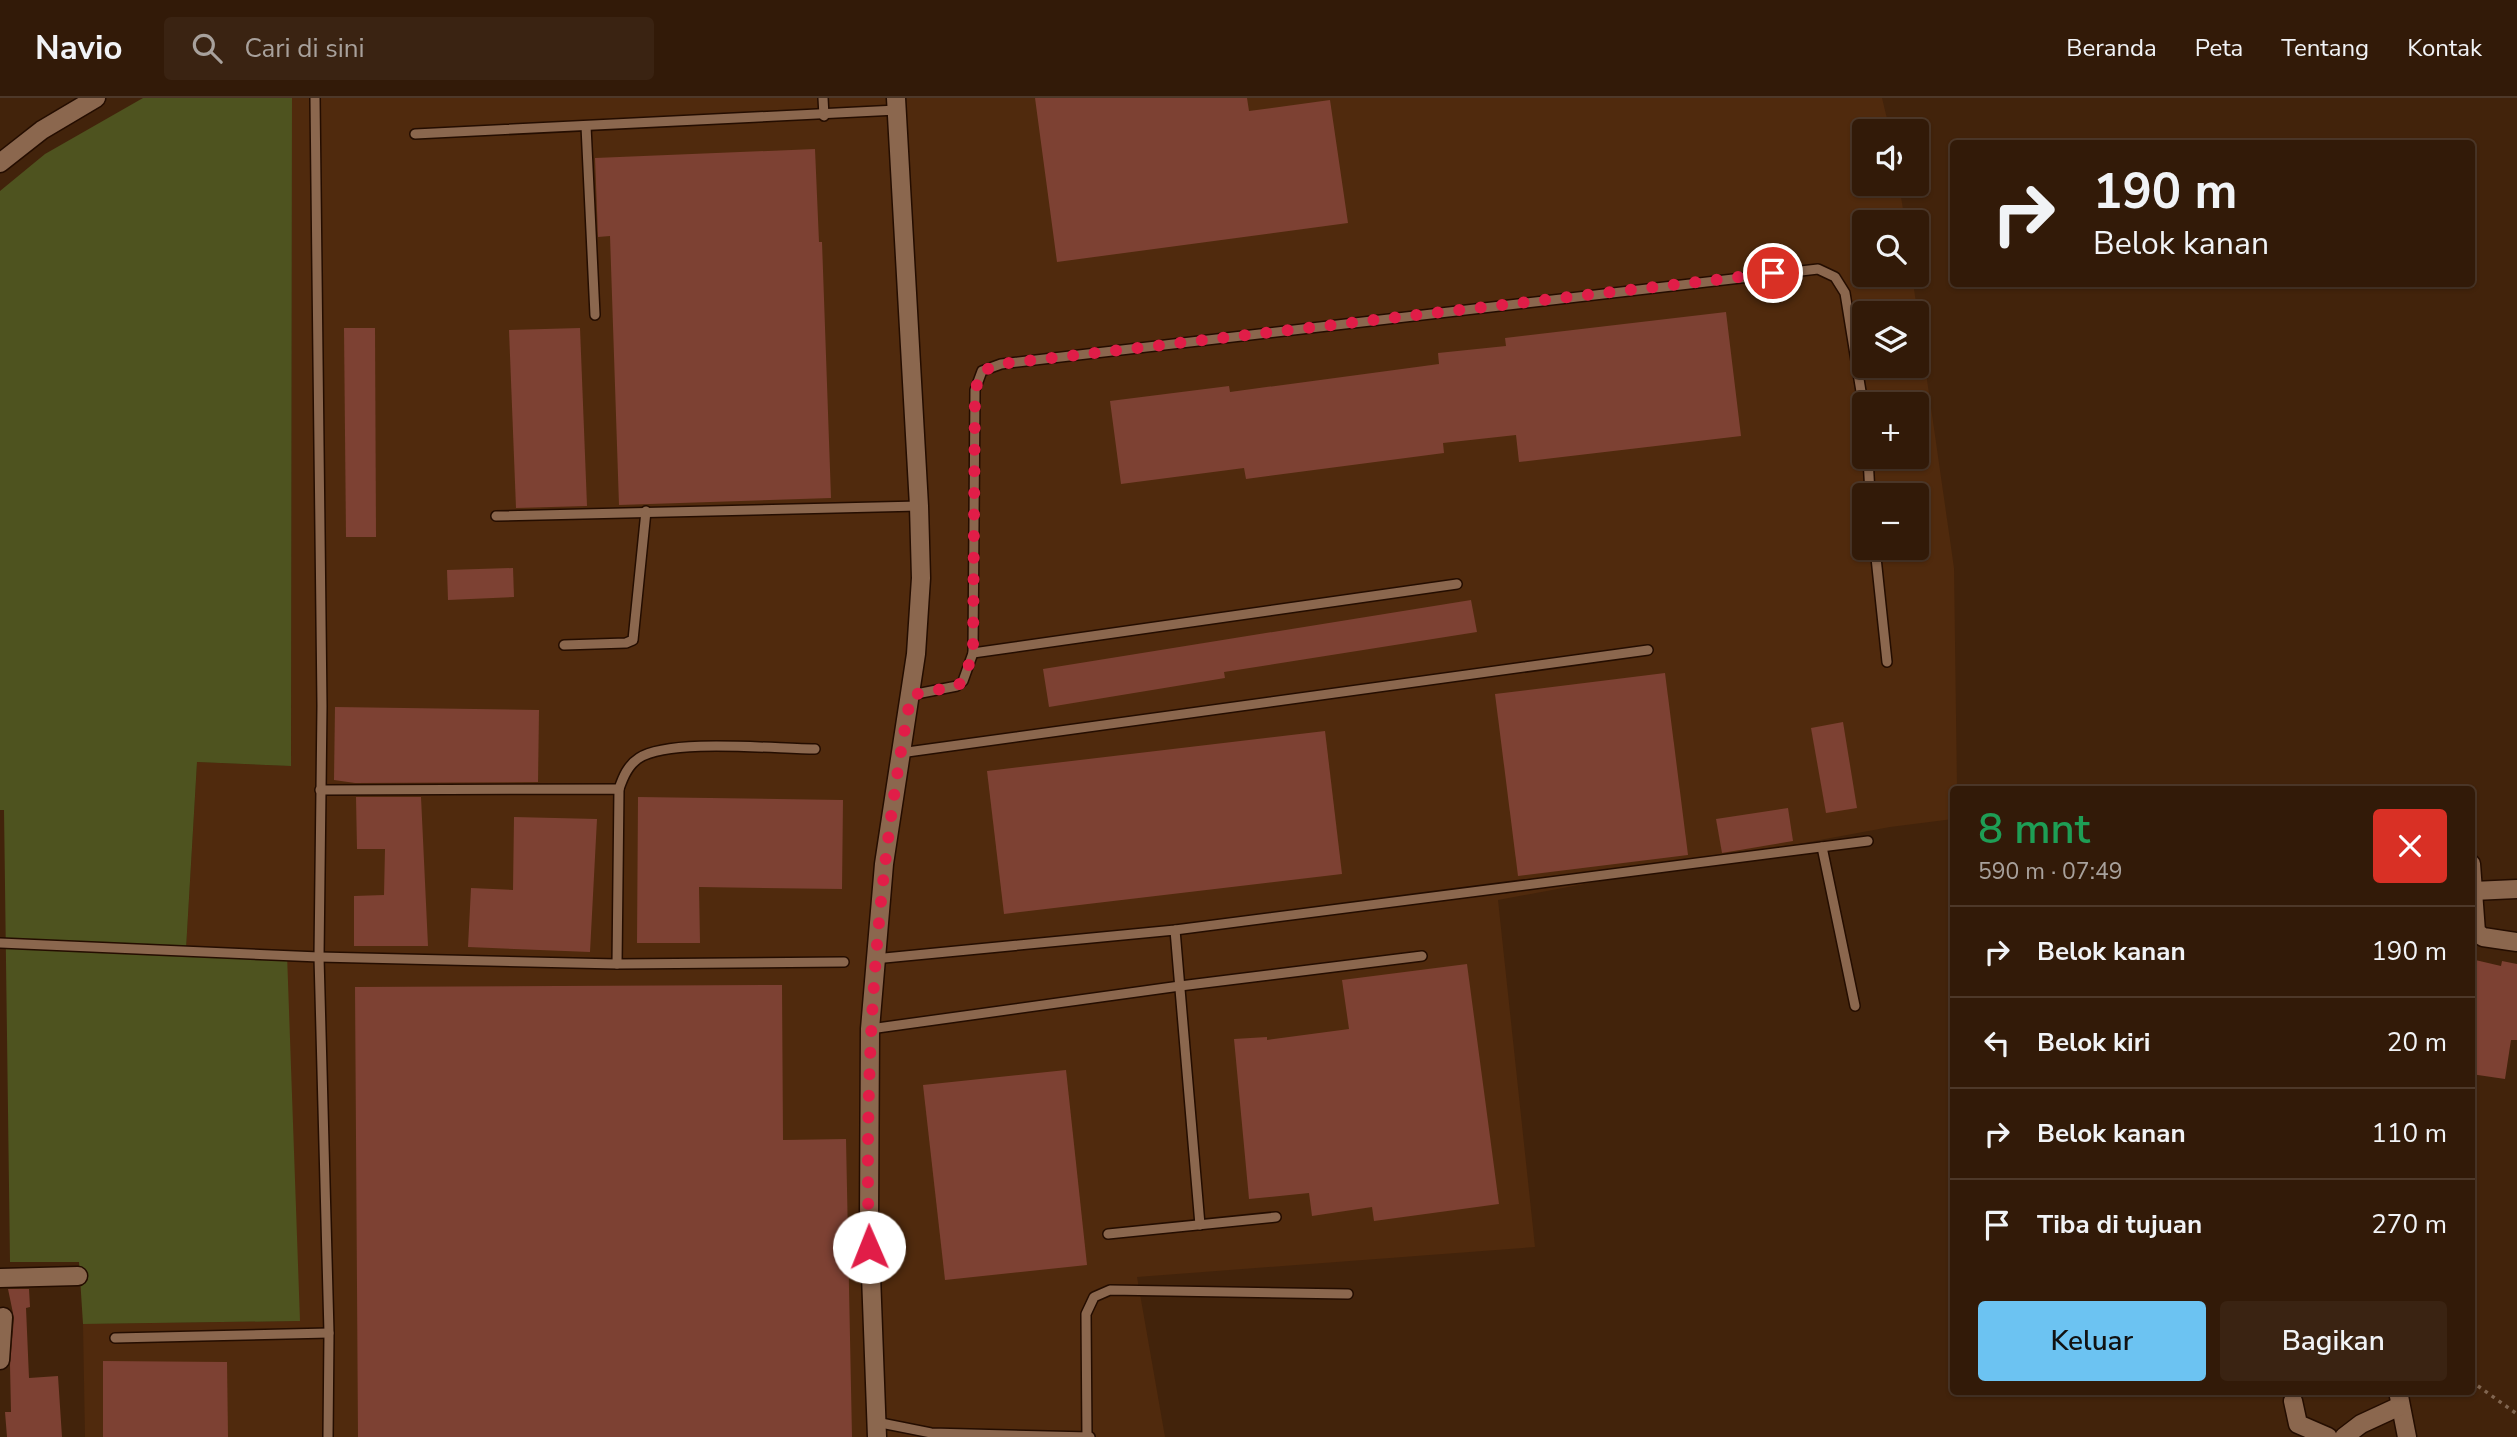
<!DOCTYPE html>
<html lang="id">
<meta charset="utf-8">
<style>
:root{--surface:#321a08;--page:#3a2312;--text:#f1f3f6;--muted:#a8a19c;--line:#4d3829;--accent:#6cc3f2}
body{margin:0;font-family:"Nunito Sans",sans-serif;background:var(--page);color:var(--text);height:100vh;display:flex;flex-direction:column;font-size:26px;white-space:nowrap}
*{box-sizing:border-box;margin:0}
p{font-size:23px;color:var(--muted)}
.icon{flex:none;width:38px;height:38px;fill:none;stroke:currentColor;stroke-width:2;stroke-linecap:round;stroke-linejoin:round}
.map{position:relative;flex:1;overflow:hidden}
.side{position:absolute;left:1950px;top:688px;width:525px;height:609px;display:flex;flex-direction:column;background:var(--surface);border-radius:7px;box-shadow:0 2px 5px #0004,0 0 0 2px var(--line)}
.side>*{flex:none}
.hud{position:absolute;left:1950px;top:42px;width:525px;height:147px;border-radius:7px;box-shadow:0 2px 5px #0004,0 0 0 2px var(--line);background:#321a08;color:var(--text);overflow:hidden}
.fabs{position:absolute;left:1852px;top:21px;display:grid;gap:14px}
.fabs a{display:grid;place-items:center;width:77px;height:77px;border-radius:7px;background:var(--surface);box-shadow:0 2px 5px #0004,0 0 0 2px var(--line);font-size:35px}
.pin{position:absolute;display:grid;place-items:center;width:60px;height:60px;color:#fff;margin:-30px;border:4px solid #fff;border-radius:50%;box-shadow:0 2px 7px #0007}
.me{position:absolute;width:77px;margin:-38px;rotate:359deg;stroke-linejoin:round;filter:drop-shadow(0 0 5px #0008)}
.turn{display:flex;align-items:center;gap:24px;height:147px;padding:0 28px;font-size:32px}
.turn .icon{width:91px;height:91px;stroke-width:2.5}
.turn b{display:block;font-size:49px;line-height:60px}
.round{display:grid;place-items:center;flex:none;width:74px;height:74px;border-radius:7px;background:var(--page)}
.head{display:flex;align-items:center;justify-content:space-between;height:119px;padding:0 28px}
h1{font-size:42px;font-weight:600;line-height:52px;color:#1e9e55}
.cta{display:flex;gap:14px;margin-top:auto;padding:14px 28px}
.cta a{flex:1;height:80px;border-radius:7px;background:var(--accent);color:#111;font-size:28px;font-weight:600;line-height:80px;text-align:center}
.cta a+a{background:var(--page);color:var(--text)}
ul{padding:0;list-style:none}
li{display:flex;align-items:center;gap:21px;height:91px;padding:0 28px;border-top:2px solid var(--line)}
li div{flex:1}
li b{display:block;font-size:26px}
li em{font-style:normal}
header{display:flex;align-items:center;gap:42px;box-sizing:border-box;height:98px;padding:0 35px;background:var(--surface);border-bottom:2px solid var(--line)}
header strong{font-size:33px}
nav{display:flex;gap:38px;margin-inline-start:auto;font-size:24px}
.search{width:490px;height:63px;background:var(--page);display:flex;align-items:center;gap:18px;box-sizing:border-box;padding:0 24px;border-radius:7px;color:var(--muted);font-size:26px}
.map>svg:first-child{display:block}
</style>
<header>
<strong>Navio</strong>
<div class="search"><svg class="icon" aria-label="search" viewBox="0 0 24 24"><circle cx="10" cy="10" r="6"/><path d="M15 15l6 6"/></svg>Cari di sini</div>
<nav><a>Beranda</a><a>Peta</a><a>Tentang</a><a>Kontak</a></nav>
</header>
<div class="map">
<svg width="2517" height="1339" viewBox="0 0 2517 1339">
<rect width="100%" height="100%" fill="#42230b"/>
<path fill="#502a0d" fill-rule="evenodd" d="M292 0H1882L1890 33H1864V86H1899L1905 124H1864V177H1912L1954 470 1957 691H1953V721L1890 729 1498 802 1535 1149 1137 1179 1165 1339H85L83 1226 299 1223 186 851 197 664 291 668ZM1864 215H1916V268H1864ZM1864 306H1916V359H1864ZM1864 397H1916V450H1864Z"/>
<path fill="#4e531f" d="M143 0H292L291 668 197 664 186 851 287 856 300 1223 83 1226 79 1164H10L4 712H0V93L45 56Z"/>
<g fill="#7d4133">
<path d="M1035 0H1247L1249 13 1330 2 1348 125 1057 164Z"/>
<path d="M815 51 819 144H822L831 400 619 407 610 138 598 139 595 60Z"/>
<path d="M1726 214 1741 338 1519 364 1516 337 1443 345 1444 355 1246 381 1244 370 1121 386 1110 303 1229 288 1230 294 1439 266 1438 255 1506 248 1505 240Z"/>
<path d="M344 230H375L376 439H346Z"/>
<path d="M580 230 587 408 516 410 509 232Z"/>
<path d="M513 470 514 499 448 502 447 472Z"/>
<path d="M1471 502 1477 534 1224 574 1225 580 1049 609 1043 571Z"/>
<path d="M1665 575 1688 757 1518 778 1495 596Z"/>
<path d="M335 609 539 612 538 684 355 685 334 682Z"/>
<path d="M1843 624 1857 710 1826 715 1811 630Z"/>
<path d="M1325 633 1342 776 1004 816 987 673Z"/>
<path d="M356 699H421L428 848H354V798L384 797 385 751H357Z"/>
<path d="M638 699 843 702 842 791 699 789 700 845H637Z"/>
<path d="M1788 710 1793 743 1722 755 1716 721Z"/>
<path d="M514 719 597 721 590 854 468 849 471 790 513 792Z"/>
<path d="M2471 861 2501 868 2502 863 2517 866V942H2511L2505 981 2471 976Z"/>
<path d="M1467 866 1499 1106 1374 1123 1372 1109 1312 1118 1309 1095 1249 1101 1234 941 1267 939V942L1349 931 1342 882Z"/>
<path d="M782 887 783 1042 846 1041 852 1339H358L355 889Z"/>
<path d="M1066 972 1087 1167 945 1182 923 987Z"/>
<path d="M8 1191H29L30 1209 26 1210 29 1280 58 1278 62 1339H7L5 1314H11L10 1267 14 1220Z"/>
<path d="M103 1263 227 1264 228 1339H103Z"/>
</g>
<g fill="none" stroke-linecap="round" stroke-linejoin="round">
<g stroke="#240d00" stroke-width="12">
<g id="service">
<path d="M315 0 322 608 319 859 329 1235 328 1339"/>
<path d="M823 0 824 18"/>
<path d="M586 28 595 217"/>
<path d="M415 36 897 12"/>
<path d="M1868 359 1870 397"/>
<path d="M496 418 919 408"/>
<path d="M1875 450 1887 564"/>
<path d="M564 547 626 545 633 542 646 413"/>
<path d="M973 555 1457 486"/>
<path d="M911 597 957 588 963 583 973 555 975 292 982 273 1001 266 1818 171 1835 179 1845 195 1864 312"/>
<path d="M900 655 1648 552"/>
<path d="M619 691C623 679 628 667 639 660 670 640 775 651 815 651"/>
<path d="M320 692 619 691 617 866"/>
<path d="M1822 749 1855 908"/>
<path d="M1175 832 1200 1127"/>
<path d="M0 845 319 859 617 866 844 864"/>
<path d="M874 861 1175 832 1868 743"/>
<path d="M870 931 1180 888 1422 858"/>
<path d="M1108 1136 1276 1119"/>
<path d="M115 1240 329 1235"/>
<path d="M876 1324 931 1335 1090 1339"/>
<path d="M1087 1339 1086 1216 1094 1199 1110 1192 1348 1196"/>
</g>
</g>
<g stroke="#240d00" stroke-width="21">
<g id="minor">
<path d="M0 65 42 32 96 0"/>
<path d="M2471 766 2476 834 2483 839 2517 844"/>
<path d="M2473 793 2517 791"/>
<path d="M0 1180 78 1178"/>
<path d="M0 1262 3 1219"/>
<path d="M2398 1293 2407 1339"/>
<path d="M2293 1303 2298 1326 2328 1339"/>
<path d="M877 1339 869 1123 870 931 884 766 916 556 921 480 919 408 896 0"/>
<path d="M2344 1339 2361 1326 2400 1308"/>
</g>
</g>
<path stroke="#806550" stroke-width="3.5" stroke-dasharray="3.5 5" stroke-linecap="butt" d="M2471 1283 2517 1316"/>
<use href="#service" stroke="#8b674e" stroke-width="9"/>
<use href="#minor" stroke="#8b674e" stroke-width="18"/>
</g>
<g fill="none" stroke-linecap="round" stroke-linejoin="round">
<path stroke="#e11d48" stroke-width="12" stroke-dasharray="0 21.6" d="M869 1149C864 964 876 780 911 597L957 588 963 583 973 555 975 292 982 273 1001 266 1773 175"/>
</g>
</svg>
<div class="fabs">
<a><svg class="icon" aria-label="sound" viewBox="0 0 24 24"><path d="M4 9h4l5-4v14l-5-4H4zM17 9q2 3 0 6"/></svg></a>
<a><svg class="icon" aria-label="search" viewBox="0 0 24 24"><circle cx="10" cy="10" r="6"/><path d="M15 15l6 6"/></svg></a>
<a><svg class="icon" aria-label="layers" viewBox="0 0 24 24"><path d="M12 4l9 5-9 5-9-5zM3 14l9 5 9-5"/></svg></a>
<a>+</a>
<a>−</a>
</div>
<div class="pin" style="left:1773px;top:175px;background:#d93025"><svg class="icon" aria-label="arrive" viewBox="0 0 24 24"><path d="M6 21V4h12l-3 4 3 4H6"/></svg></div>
<svg class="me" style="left:869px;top:1149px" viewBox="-20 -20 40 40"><circle r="19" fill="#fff"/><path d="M0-13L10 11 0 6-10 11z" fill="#e11d48"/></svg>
<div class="hud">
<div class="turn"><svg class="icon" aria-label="right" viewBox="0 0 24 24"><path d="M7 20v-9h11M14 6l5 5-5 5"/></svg><div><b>190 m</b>Belok kanan</div></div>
</div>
<section class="side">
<div class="head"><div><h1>8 mnt</h1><p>590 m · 07:49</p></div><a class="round" style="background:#d93025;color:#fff"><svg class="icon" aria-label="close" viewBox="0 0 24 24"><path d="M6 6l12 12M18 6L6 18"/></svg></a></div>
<ul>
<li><svg class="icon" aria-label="right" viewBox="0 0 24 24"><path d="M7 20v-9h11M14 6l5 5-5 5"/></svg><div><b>Belok kanan</b></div><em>190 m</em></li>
<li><svg class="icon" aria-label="left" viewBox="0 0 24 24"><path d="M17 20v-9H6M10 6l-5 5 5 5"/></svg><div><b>Belok kiri</b></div><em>20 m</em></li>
<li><svg class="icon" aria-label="right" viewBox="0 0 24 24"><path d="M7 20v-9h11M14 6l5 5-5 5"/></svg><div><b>Belok kanan</b></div><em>110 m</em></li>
<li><svg class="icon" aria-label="arrive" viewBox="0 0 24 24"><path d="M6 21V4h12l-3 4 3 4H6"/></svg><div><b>Tiba di tujuan</b></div><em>270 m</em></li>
</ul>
<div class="cta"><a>Keluar</a><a>Bagikan</a></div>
</section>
</div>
